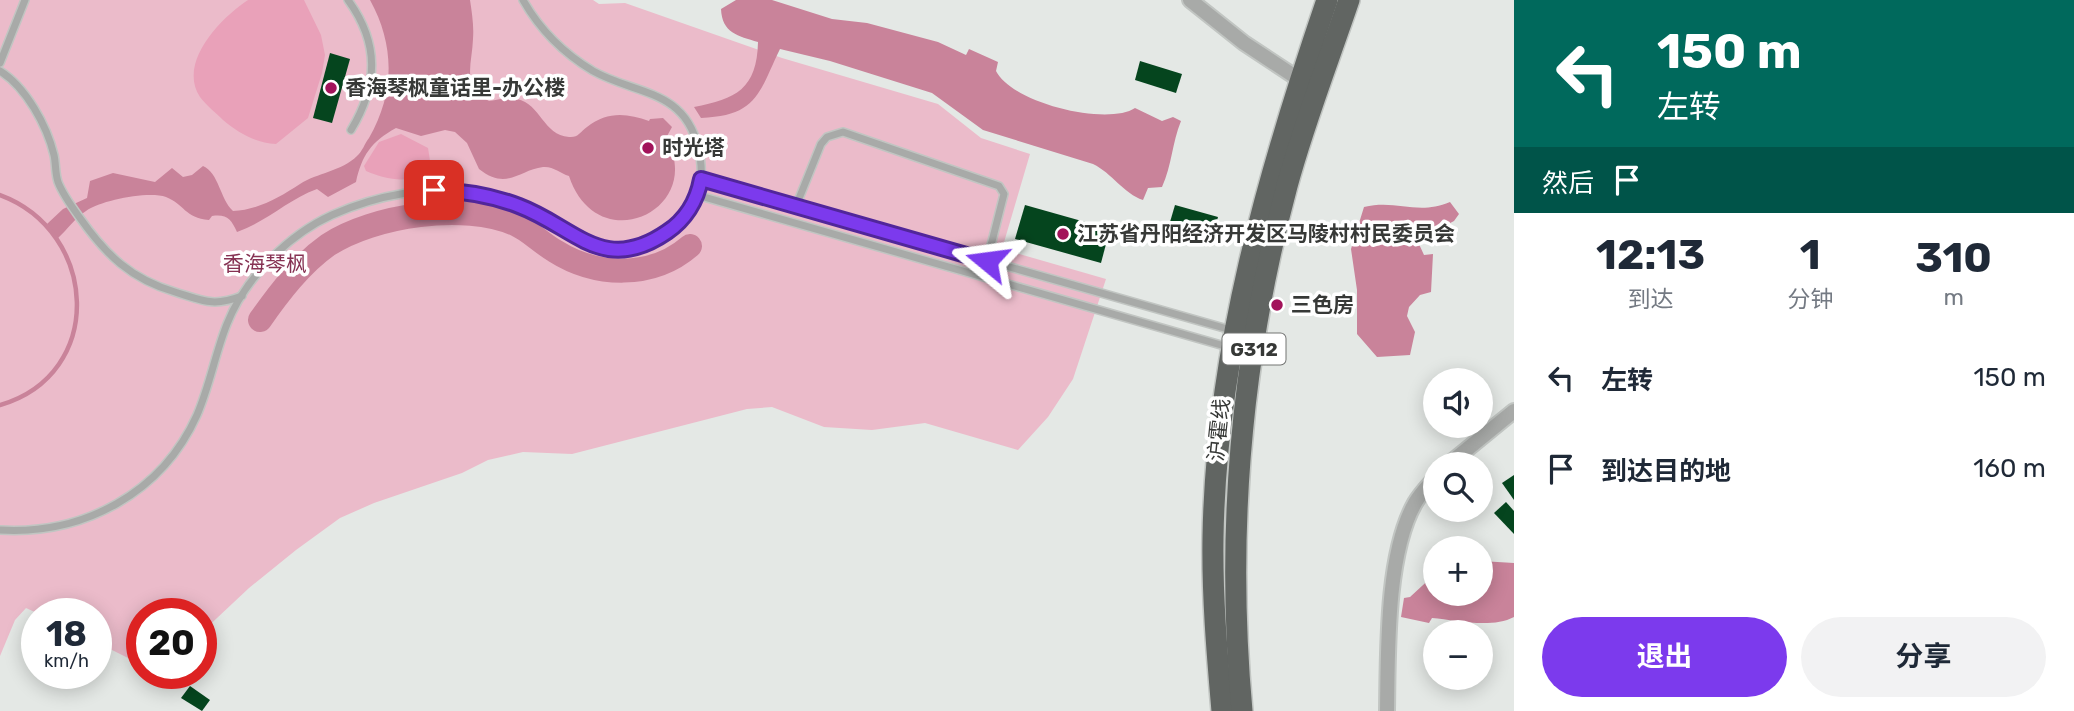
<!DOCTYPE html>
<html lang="zh">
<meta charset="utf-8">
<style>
:root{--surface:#fff;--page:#f2f2f3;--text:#1f2937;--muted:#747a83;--accent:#7c3aed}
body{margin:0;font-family:Rubik,"Noto Sans SC",sans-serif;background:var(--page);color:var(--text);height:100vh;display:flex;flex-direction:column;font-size:26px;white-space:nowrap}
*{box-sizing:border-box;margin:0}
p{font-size:23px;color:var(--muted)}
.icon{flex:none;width:38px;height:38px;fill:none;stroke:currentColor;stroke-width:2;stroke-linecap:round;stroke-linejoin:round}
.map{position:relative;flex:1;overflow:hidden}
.panel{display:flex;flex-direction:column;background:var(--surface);width:560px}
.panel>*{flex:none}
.guide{background:#00695c;color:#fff;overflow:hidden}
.fabs{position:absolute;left:1423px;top:368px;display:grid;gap:14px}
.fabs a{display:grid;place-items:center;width:70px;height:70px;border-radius:50%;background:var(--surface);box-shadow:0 4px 18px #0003;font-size:35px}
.speed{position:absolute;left:21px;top:598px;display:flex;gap:14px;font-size:35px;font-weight:700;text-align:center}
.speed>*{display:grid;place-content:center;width:91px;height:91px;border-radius:50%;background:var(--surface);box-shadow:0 4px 18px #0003;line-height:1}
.speed small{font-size:18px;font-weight:400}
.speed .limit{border:10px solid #d22;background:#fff;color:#111}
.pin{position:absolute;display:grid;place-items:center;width:60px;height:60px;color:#fff;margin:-30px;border-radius:14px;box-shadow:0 4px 10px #0006}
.me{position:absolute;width:77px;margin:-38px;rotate:286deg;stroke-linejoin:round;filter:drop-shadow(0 0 5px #0008)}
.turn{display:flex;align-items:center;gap:24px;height:147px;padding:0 28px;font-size:32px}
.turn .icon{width:91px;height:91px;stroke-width:2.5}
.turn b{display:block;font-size:49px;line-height:60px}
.then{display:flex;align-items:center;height:66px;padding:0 28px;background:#0003;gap:14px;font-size:26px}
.eta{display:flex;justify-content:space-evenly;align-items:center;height:119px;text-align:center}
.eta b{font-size:42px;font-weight:700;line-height:49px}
.primary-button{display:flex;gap:14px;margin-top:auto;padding:14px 28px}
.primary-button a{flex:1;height:80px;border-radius:42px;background:var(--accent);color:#fff;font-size:28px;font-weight:700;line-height:80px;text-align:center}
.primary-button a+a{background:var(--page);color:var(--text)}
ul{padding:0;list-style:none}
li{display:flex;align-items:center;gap:21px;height:91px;padding:0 28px}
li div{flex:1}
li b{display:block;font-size:26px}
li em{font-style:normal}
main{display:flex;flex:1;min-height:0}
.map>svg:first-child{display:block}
</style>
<main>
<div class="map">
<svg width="1514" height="711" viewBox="0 0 1514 711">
<rect width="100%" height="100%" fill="#e4e8e5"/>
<path fill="#ebbbca" d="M0 0H593L599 4 625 3 782 58 938 104 981 138 1030 154 1002 249 1106 279 1073 379 1048 417 1018 450 925 423 872 430 824 427 772 407 747 409 572 454 523 452 488 460 462 473 374 503 340 518 296 550 249 588 201 633V614H142V665L96 642V614H39L26 608 15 620 0 656Z"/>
<g fill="#e9a1b9">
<path d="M248 0H304L321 35 325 55 322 73 308 118 276 144C255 143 239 133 223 120 216 113 206 105 200 97 177 62 222 17 248 0Z"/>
<path d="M401 134 428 148 431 167C414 186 387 180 366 171L364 166 379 142Z"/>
</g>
<g fill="#c9839a">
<path d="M370 0H470C472 13 474 26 473 39 472 65 461 86 489 101 498 100 508 97 517 99 541 104 543 135 569 137 578 138 580 132 587 127 607 111 627 113 649 121L650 119 663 118 672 127 666 138C707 210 597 261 569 176 560 173 553 166 543 167 519 170 507 191 479 169L467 143 455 132 445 130 421 136 396 128C371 142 362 155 356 182L328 197 317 189C287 200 268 221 237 232 231 219 227 214 212 216L209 220C185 218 184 204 166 197 148 191 102 200 86 211 75 218 68 229 58 238L47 224 63 209 87 198 90 181 113 173 155 182 172 168 183 177 192 175 203 166C219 173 220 199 233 211 258 210 280 197 300 184 317 173 342 171 357 156 362 152 365 143 369 138 395 93 395 45 370 0Z"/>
<path d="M736 0H772L832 19 867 23 938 42 966 55 969 49 998 62 996 71C1013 104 1108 126 1135 108L1162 121 1173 117 1181 121C1172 143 1172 165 1162 187L1148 188 1143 200C1124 194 1112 173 1093 164L983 130 932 93 830 61 780 49C759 92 758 116 701 118L694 107C736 99 757 89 758 42 738 36 722 33 721 9Z"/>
<path d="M1450 202 1459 214 1454 221 1433 232 1419 225 1413 231 1424 255 1433 254 1431 292 1420 295 1409 307 1407 316 1415 332 1410 355 1377 357 1357 334V290L1351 249 1364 207C1397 199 1417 216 1450 202Z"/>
<path d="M1481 561 1514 563V617C1491 629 1456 620 1432 618L1429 623 1401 617 1404 598 1410 597 1435 574V593H1480Z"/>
</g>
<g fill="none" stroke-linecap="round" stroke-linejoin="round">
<path stroke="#c9839a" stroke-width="4.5" d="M0 195C98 231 107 374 0 405"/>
<path stroke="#c9839a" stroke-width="24" d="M260 320C279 293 301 264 328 245 374 215 464 202 515 224 529 230 541 243 555 251 596 277 652 279 690 246"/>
</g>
<g fill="#05451e">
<path d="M330 53 350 59 332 123 313 118Z"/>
<path d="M1140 61 1182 74 1176 93 1135 80Z"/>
<path d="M1025 205 1110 229 1101 263 1015 239Z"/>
<path d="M1175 205 1218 217 1213 234 1170 222Z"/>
<path d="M1514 475V500L1502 483Z"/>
<path d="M1506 502 1514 511V534L1494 513Z"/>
<path d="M190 686 210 700 202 711 181 698Z"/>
</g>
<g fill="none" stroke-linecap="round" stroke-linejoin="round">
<g stroke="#c1c5c2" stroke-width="10">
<g id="lane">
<path d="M348 0C380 44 378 85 351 130"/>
<path d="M0 63 25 0"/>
<path d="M0 71C26 87 47 126 54 155 56 164 55 173 58 182 63 195 72 207 80 218 106 255 131 279 175 292 204 301 213 307 242 296"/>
<path d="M701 179 1231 330"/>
<path d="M697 195 1228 347"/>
<path d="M796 206 821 144 827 137 843 132 999 186 1004 194 987 261"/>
<path d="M0 530C84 535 162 493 197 415 210 385 215 354 227 324 245 278 288 235 332 215 377 195 429 185 477 193 498 197 521 204 539 215 583 238 614 269 664 234 678 224 692 211 698 194 703 178 702 163 698 147 684 89 636 95 593 71 563 53 540 30 523 0"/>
</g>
</g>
<g stroke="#c1c5c2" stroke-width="18">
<g id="street">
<path d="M1190 0 1244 43 1300 80"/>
<path d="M1449 464 1514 411"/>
<path d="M1387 711C1388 652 1386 554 1415 503 1420 494 1428 486 1435 478"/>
</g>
</g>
<g stroke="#c1c5c2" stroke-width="24">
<g id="highway">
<path d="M1222 711C1217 653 1212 595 1213 537 1216 353 1268 173 1327 0"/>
<path d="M1242 711C1226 535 1241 357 1287 186 1304 123 1328 62 1349 0"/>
</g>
</g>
<use href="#lane" stroke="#a8aaa8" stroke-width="7"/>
<use href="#street" stroke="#a8aaa8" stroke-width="14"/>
<use href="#highway" stroke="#616562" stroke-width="21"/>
</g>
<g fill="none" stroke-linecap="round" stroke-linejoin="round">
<g stroke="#51269a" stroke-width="18">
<path id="route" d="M434 190C464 191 491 195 519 206 575 227 603 276 667 232 685 220 697 201 701 179L987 261"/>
</g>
<use href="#route" stroke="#7c3aed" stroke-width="12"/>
</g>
<g fill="#a2135a" stroke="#fff" stroke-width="2.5">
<circle cx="331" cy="88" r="7"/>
<circle cx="648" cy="148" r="7"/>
<circle cx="1063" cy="234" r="7"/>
<circle cx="1277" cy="305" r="7"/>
</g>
<g text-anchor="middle" stroke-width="7" stroke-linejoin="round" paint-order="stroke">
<rect fill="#fff" stroke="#737473" stroke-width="2" x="1222.5" y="333.5" width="63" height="31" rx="5"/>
<g font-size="19" font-weight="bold" fill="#373937">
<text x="1254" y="356">G312</text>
</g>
<g font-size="21" font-weight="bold" fill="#373937" stroke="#fff" text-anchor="start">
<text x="345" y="95">香海琴枫童话里-办公楼</text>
<text x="662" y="155">时光塔</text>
<text x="1077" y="241">江苏省丹阳经济开发区马陵村村民委员会</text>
<text x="1291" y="312">三色房</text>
</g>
<g font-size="21" fill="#863253" stroke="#fff">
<text x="265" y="271">香海琴枫</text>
</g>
<g font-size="21" fill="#373937" stroke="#fff">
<text transform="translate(1219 430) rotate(-84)" y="7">沪霍线</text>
</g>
</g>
</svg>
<div class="fabs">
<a><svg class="icon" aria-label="sound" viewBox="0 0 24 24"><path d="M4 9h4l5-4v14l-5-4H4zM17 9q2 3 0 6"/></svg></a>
<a><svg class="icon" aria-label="search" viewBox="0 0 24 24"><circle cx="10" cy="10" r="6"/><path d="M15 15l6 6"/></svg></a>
<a>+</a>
<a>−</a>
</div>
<div class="speed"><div>18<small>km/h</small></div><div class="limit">20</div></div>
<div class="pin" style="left:434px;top:190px;background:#d93025"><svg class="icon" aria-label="arrive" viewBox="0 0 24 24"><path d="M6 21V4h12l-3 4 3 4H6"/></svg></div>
<svg class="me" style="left:987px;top:261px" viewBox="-20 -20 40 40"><path d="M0-17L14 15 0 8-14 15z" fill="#7c3aed" stroke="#fff" stroke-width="4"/></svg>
</div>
<section class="panel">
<div class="guide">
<div class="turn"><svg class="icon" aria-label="left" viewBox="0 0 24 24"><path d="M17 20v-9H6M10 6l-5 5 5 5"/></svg><div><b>150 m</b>左转</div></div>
<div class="then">然后<svg class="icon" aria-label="arrive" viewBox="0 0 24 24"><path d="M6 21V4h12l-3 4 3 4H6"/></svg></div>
</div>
<div class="eta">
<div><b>12:13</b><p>到达</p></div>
<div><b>1</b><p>分钟</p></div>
<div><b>310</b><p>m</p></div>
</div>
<ul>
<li><svg class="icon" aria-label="left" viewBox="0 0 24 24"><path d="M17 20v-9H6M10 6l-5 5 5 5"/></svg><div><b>左转</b></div><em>150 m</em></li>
<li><svg class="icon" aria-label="arrive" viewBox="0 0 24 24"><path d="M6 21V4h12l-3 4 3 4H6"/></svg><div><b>到达目的地</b></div><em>160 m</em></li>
</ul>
<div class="primary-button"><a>退出</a><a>分享</a></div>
</section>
</main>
